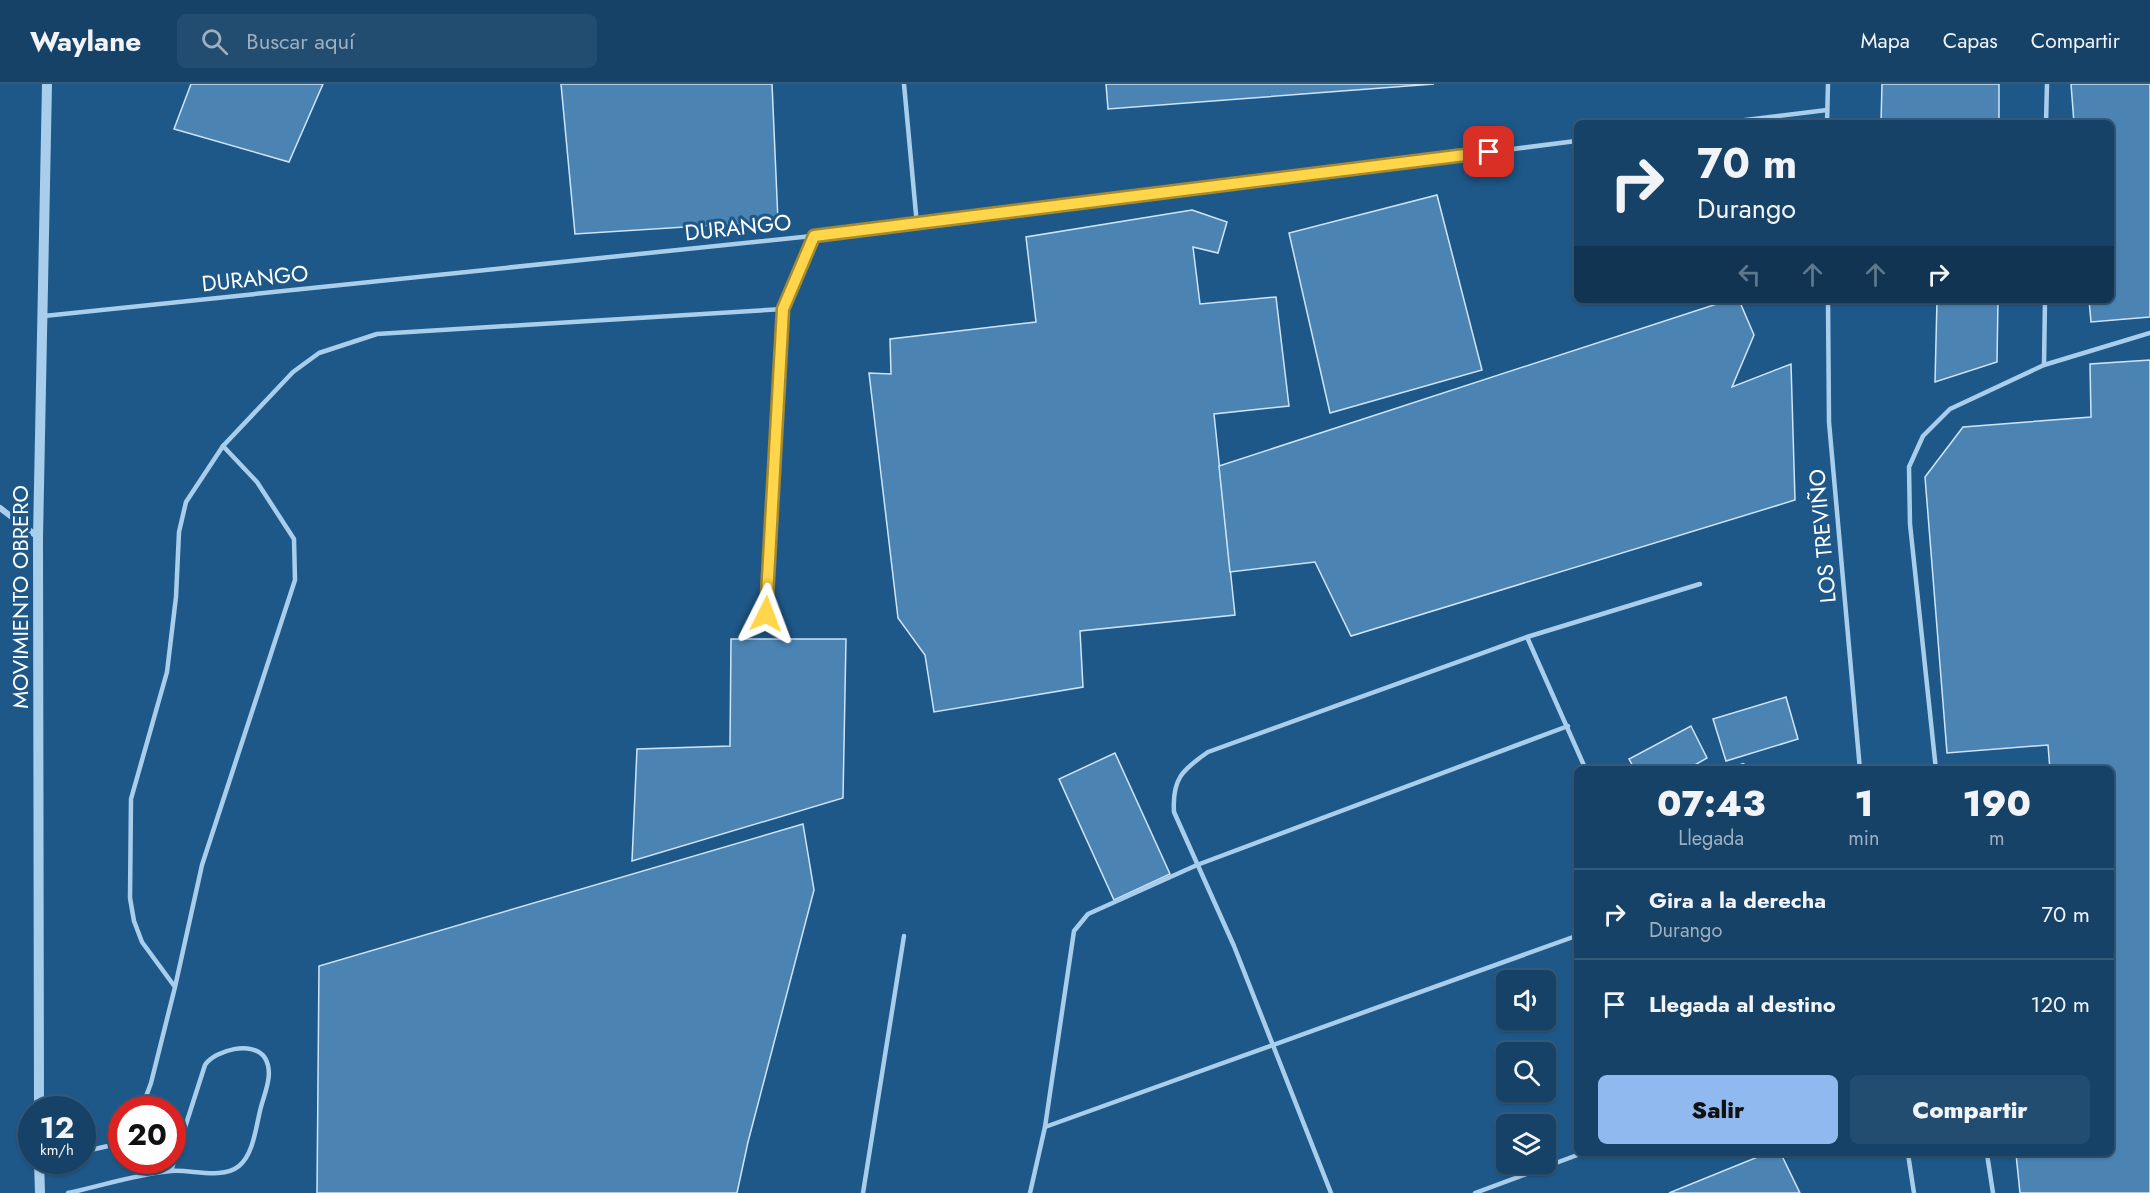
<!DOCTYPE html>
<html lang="es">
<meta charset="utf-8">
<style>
:root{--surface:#164267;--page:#234d70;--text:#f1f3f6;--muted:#9eb0c0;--line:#355b7b;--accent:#90b9f0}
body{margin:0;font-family:Jost,sans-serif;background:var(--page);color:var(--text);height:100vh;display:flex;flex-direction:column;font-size:22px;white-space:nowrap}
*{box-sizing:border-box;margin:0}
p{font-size:20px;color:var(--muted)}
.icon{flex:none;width:33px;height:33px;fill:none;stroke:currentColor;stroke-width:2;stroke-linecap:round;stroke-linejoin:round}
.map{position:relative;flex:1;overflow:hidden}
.drawer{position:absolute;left:1574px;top:682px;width:540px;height:390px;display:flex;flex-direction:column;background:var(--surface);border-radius:9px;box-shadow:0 2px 4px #0004,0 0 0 2px var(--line)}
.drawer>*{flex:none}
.banner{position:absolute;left:1574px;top:36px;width:540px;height:183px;border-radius:9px;box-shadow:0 2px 4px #0004,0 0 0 2px var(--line);background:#164267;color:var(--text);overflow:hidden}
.fabs{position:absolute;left:1496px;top:886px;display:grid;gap:12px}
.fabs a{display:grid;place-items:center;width:60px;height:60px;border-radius:9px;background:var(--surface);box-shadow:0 2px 4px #0004,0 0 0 2px var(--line);font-size:30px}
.speed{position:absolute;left:18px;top:1012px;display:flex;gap:12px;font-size:30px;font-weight:700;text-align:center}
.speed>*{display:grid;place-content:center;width:78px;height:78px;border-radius:50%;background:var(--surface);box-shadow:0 2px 4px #0004,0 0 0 2px var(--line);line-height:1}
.speed small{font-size:15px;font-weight:400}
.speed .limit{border:9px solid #d22;background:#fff;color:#111}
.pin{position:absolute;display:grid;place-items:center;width:51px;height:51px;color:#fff;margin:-26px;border-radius:12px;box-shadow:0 3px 9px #0006}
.me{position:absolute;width:66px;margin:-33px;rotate:3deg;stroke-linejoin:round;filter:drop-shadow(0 0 4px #0008)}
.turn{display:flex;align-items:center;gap:21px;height:126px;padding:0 24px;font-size:27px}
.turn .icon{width:78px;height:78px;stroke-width:2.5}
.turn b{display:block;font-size:42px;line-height:51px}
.lanes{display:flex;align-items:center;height:57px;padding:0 24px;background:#0003;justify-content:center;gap:30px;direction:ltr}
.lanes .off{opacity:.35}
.eta{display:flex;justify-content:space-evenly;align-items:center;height:102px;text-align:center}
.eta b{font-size:36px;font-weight:800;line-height:42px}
.primary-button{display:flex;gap:12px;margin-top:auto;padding:12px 24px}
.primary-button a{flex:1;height:69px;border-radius:9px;background:var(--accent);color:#111;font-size:24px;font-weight:800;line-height:69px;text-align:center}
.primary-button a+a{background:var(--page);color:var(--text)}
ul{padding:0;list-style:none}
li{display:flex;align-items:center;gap:18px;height:90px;padding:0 24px;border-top:2px solid var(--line)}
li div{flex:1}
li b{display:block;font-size:22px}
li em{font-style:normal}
header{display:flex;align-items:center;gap:36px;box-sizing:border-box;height:84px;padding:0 30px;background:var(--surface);border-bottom:2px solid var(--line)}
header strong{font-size:28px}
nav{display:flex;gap:33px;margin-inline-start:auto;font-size:21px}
.search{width:420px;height:54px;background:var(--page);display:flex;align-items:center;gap:15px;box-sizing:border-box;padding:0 21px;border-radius:9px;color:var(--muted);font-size:22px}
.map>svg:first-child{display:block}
</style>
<header>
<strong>Waylane</strong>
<div class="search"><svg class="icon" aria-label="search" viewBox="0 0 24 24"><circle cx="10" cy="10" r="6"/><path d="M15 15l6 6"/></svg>Buscar aquí</div>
<nav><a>Mapa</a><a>Capas</a><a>Compartir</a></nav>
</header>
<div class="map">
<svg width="2150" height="1109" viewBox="0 0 2150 1109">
<rect width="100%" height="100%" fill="#1e5889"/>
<g fill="#4b84b3" stroke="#cee5f8" stroke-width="1.5">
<path d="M191 0H323L289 78 174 45Z"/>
<path d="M561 0H772L778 137 575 150Z"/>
<path d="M1106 0H1434L1108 25Z"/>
<path d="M1882 0H1999V39H1881Z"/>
<path d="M2071 0H2150V233L2091 238 2089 216H2110V39H2074Z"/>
<path d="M1437 111 1482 286 1330 329 1289 149Z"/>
<path d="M1192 126 1227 138 1218 169 1193 163 1200 220 1276 213 1289 322 1214 330 1235 531 1080 547 1083 603 934 628 925 571 898 534 869 289 891 290 890 255 1036 238 1026 153Z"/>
<path d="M1729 216H1739L1754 251 1732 303 1791 280 1795 416 1351 552 1315 478 1230 488 1219 382Z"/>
<path d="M1937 216H1998L1997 278 1935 298Z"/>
<path d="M2150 276V1109H2020L2016 1070H2110V686H2050L2048 661 1947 669 1925 393 1963 343 2091 333 2090 280Z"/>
<path d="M731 555H846L843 714 632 777 637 665 730 662Z"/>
<path d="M1786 613 1798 655 1726 677 1713 635Z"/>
<path d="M1691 642 1707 674 1686 686H1635L1629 675Z"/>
<path d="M1115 669 1170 790 1114 816 1059 695Z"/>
<path d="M803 740 814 806 748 1058 737 1109H317L319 882Z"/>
<path d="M1765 1070H1781L1800 1109H1669Z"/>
</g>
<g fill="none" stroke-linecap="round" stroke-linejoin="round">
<g stroke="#a9ceeb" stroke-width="4.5">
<path d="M904 0 917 141"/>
<path d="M1721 39 1827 26"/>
<path d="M1827 39 1828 0"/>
<path d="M2046 39 2047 0"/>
<path d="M1828 216 1829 338 1860 686"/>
<path d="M44 232 917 141 1576 57"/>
<path d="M2044 281 2045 216"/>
<path d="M223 362 293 288 319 269 377 250 783 225 801 187 814 152"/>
<path d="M767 529 783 225"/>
<path d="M1527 553 1586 686"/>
<path d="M1731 686 1743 681"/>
<path d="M1936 686 1910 440 1909 383 1923 352 1950 325 2044 281 2150 249"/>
<path d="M141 1026 151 999 175 903 202 781 295 496 294 455 257 398 223 362 186 418 179 448 176 513 167 588 131 715 130 814 134 837 142 858 175 903"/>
<path d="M1045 1043 1576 852"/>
<path d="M82 1068 108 1062 122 1055"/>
<path d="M1908 1070 1914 1109"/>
<path d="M1987 1070 1993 1109"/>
<path d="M68 1109C101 1102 137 1090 171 1087 191 1085 222 1096 239 1082 254 1070 256 1041 261 1023 265 1008 274 989 265 974 253 956 215 966 205 981L171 1087"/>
<path d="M863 1109 904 852"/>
<path d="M1030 1109 1045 1043 1074 847 1088 830 1197 781 1568 642"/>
<path d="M1331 1109 1234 862 1174 728C1172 695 1182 686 1208 668L1527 553 1700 500"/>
<path d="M1475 1109 1580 1070"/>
</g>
<path stroke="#a9ceeb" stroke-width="6" d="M0 424 38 453"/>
<g stroke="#a9ceeb" stroke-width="10">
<path d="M39 1026 38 453 47 0"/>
<path d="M39 1077 40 1109"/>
</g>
</g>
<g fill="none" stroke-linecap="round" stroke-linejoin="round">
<g stroke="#a68a30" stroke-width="15">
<path id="route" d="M766 530 783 225 814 152 1489 68"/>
</g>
<use href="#route" stroke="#ffd54a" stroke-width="10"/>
</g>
<g text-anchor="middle" stroke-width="6" stroke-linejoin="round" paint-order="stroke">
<g font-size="22" fill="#fff" stroke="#1e5889">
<text transform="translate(738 143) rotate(-6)" y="8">DURANGO</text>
<text transform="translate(255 194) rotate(-6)" y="8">DURANGO</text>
<text transform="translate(1822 452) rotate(-95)" y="8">LOS TREVIÑO</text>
<text transform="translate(20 513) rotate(-90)" y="8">MOVIMIENTO OBRERO</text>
</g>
</g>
</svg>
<div class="fabs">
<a><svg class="icon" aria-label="sound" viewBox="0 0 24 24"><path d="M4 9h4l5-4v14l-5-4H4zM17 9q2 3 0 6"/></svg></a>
<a><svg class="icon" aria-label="search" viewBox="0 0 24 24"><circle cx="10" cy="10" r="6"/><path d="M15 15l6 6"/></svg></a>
<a><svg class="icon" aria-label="layers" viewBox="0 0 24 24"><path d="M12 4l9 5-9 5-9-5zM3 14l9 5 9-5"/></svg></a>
</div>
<div class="speed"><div>12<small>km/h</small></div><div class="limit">20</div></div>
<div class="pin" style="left:1489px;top:68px;background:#d93025"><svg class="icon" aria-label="arrive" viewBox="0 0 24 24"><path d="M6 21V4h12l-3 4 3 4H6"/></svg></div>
<svg class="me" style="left:766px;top:530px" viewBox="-20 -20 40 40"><path d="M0-17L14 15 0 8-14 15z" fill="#ffd54a" stroke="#fff" stroke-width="4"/></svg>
<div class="banner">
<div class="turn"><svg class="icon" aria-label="right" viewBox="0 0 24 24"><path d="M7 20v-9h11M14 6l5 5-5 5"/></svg><div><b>70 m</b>Durango</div></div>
<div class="lanes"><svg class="icon off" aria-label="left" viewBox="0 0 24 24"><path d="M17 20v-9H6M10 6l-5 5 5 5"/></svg><svg class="icon off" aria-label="ahead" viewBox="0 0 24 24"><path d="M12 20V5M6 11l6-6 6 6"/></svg><svg class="icon off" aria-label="ahead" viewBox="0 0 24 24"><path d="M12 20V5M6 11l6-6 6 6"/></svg><svg class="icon" aria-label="right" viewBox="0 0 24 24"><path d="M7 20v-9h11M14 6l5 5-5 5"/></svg></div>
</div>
<section class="drawer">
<div class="eta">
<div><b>07:43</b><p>Llegada</p></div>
<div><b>1</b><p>min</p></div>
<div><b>190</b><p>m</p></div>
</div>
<ul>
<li><svg class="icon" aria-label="right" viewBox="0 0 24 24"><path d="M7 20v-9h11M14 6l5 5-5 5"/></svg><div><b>Gira a la derecha</b><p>Durango</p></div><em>70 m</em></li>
<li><svg class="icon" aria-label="arrive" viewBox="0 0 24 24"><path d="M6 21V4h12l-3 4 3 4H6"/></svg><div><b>Llegada al destino</b></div><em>120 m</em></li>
</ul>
<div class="primary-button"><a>Salir</a><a>Compartir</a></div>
</section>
</div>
